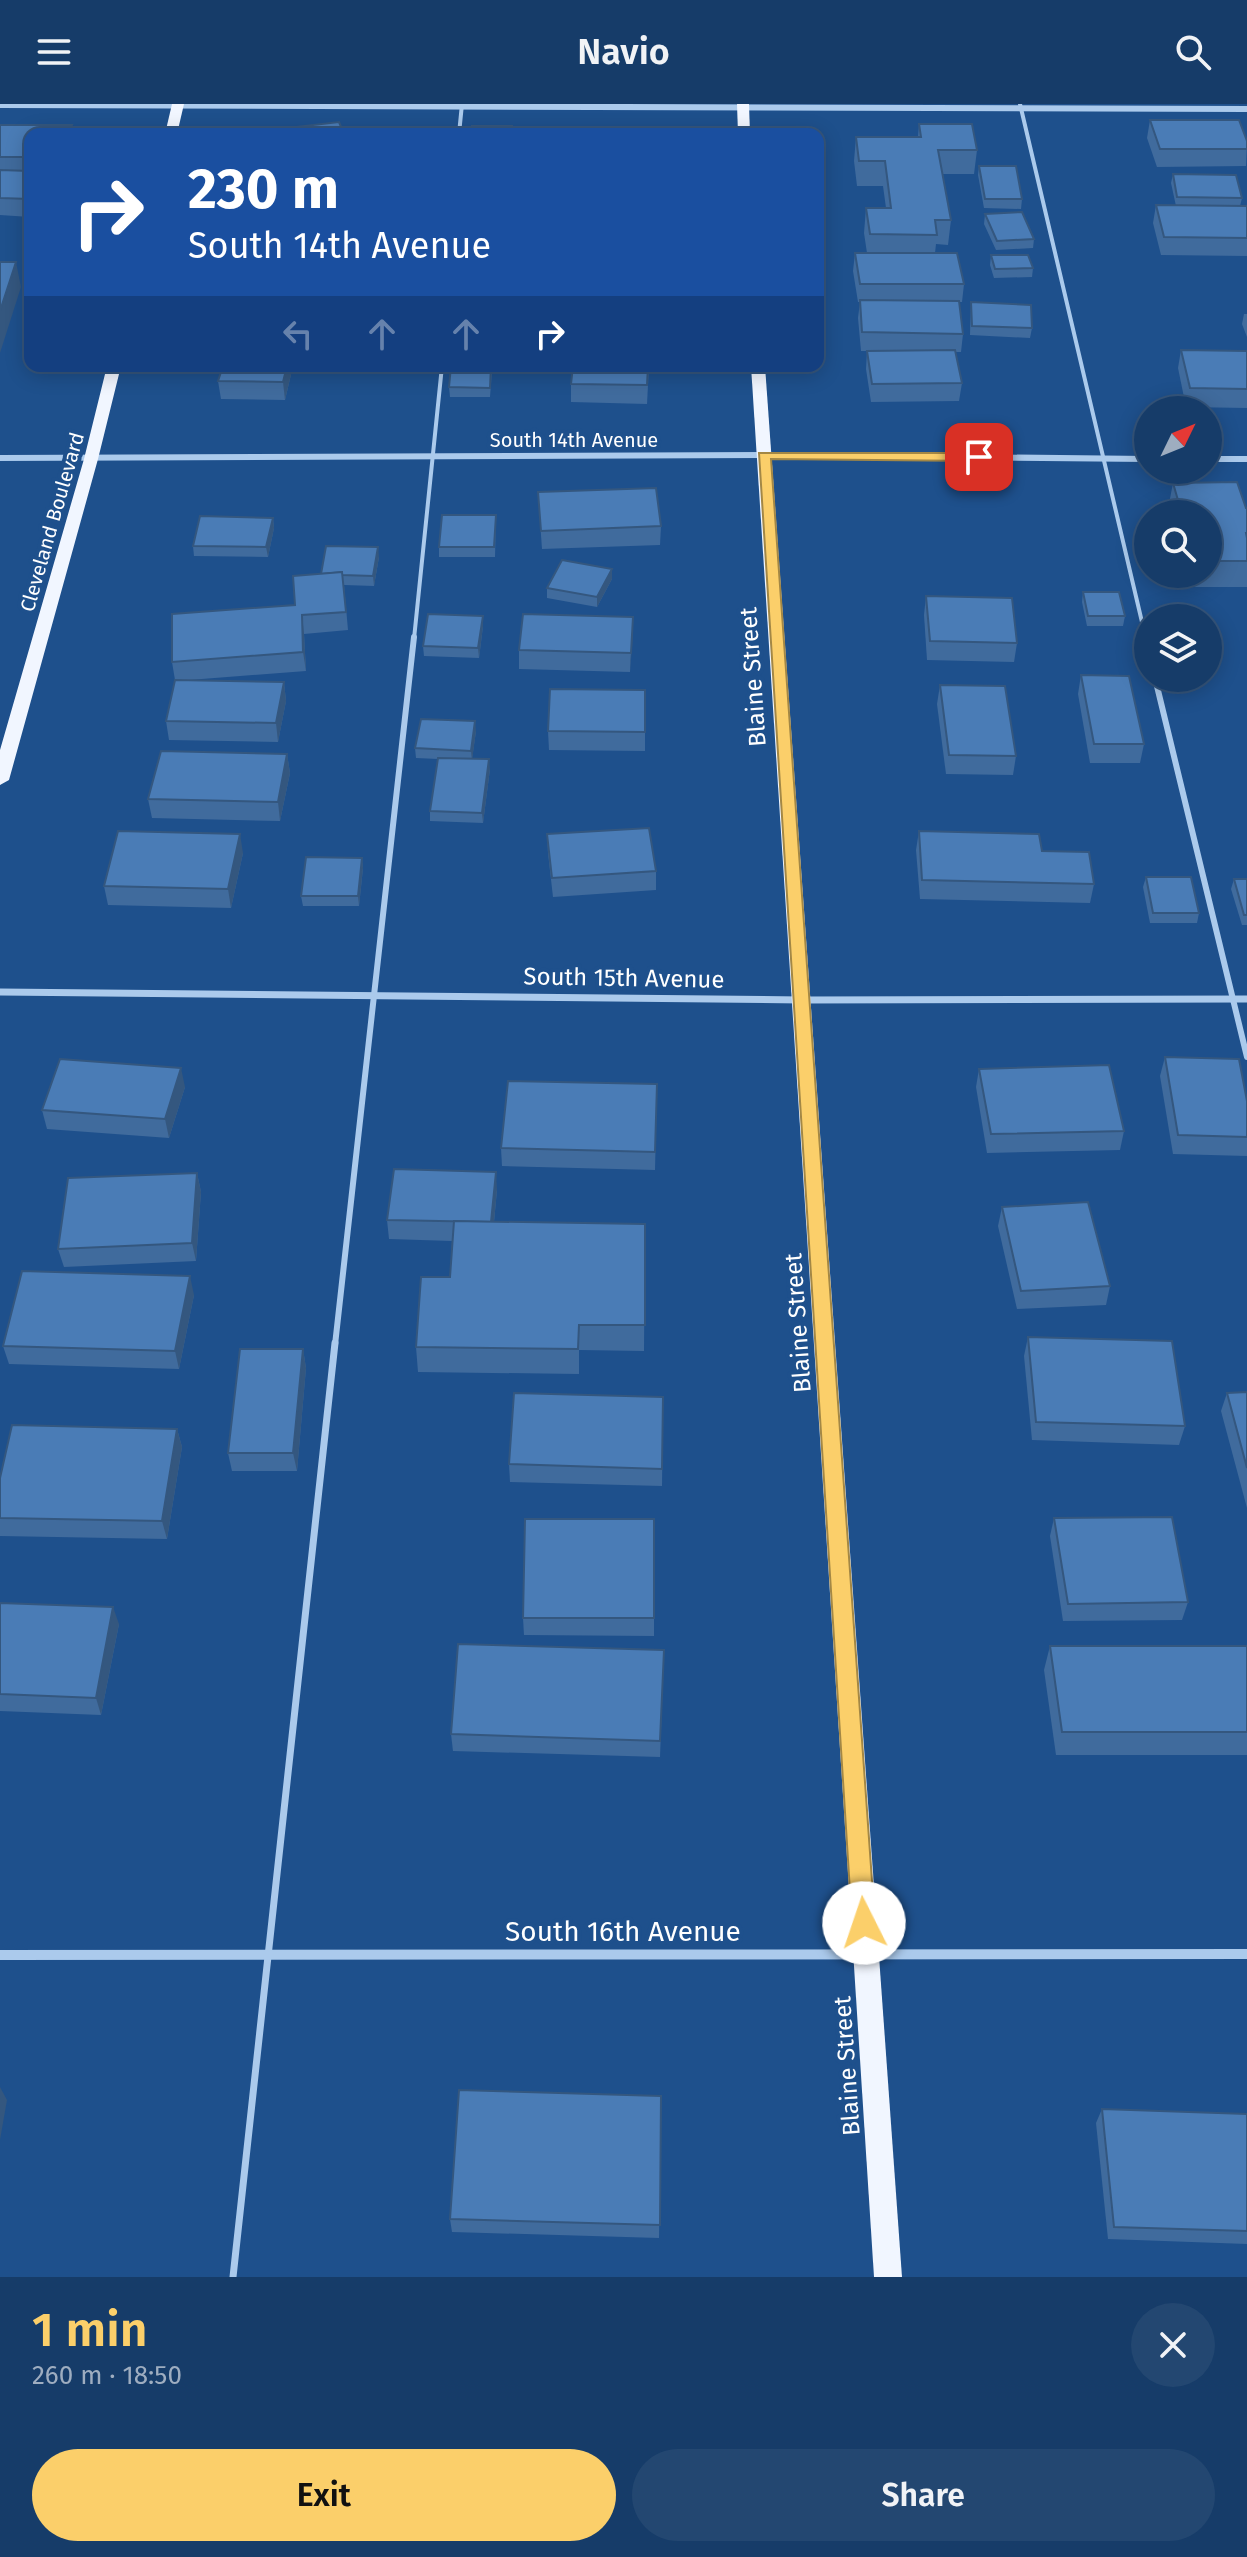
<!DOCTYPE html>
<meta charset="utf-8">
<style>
:root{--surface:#163c69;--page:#234771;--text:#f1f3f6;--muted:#9eadc0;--line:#35567d;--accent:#fbcf6a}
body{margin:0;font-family:"Fira Sans",sans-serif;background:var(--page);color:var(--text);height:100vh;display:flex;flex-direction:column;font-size:30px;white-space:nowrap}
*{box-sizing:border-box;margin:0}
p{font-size:26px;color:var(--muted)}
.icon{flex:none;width:44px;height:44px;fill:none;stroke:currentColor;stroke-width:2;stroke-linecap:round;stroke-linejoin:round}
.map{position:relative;height:2173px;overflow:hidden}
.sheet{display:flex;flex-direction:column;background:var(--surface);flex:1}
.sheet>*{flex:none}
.hud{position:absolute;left:24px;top:24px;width:800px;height:244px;border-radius:16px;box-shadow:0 4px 20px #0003,0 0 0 2px var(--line);background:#1a4fa0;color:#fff;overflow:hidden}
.needle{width:52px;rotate:47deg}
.fabs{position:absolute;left:1134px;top:292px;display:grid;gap:16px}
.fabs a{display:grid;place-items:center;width:88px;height:88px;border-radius:50%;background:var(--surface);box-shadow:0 4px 20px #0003,0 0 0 2px var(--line);font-size:40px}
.pin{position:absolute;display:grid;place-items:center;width:68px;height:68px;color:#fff;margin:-34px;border-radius:16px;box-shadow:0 4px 12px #0006}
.me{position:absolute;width:88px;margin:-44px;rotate:356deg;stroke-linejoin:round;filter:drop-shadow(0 0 6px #0008)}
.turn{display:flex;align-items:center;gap:28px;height:168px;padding:0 32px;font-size:36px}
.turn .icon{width:104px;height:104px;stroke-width:2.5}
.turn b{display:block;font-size:56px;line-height:68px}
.lanes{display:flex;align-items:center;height:76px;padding:0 32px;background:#0003;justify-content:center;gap:40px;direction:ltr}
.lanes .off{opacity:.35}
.round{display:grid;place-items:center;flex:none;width:84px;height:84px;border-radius:42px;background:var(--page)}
.head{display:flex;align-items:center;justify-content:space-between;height:136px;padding:0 32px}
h1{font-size:48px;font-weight:600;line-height:60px;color:var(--accent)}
.action{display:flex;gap:16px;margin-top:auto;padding:16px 32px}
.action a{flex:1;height:92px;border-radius:48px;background:var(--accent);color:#111;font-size:32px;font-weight:600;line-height:92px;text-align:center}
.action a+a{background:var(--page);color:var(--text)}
header{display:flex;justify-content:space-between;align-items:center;height:104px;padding:0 32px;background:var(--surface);font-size:36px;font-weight:600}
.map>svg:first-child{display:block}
</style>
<header><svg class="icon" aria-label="menu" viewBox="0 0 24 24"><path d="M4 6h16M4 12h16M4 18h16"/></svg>Navio<svg class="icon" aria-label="search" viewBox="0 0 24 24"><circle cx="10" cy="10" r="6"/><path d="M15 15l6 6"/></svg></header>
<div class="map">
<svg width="1247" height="2173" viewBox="0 0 1247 2173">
<rect width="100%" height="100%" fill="#1e508c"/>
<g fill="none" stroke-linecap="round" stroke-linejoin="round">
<g stroke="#abcaec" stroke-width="4">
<path d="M1020 0 1146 535"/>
<path d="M459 30 462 0"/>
<path d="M414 535 442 262"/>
</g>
<g stroke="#abcaec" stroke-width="6">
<path d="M1146 533 1148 543"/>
<path d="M1155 574 1247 953"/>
<path d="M335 1241 414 533"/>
</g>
<path stroke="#abcaec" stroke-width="7" d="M233 2173 335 1239"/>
<g stroke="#abcaec" stroke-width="6">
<path d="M0 1 1247 5"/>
<path d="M0 354 764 351 1148 355"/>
<path d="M1208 355H1247"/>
</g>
<path stroke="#abcaec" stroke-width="7" d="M0 888 802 896 1247 895"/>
<path stroke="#abcaec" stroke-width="10" d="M0 1851 1247 1850"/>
<g fill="#f1f6ff" fill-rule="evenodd">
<path d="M172 0H184L177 30H165Z"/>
<path d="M737 0H749L750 30H738Z"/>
<path d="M107 262H121L98 355 9 676 0 681V646L84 355Z"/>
<path d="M751 262H765L902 2173H874Z"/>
</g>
</g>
<g fill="#406b9d">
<path d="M1150 16 1247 37 1246 62 1157 63 1147 34Z"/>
<path d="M919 20 977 46 974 70H943L951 116 948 141 936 140 935 149 964 180 962 198H959L963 230 961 248H955L962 279 959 297 871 298 866 265 867 247H876H861L858 214 860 198H858L853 167 855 149H867L864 129 866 104H886L883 82H857L854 57 856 33H918Z"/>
<path d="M0 21 30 30V113L0 111Z"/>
<path d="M979 62 1022 95 1021 105 984 104 978 71Z"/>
<path d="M1173 70 1242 94 1240 102H1247V152L1161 151 1153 119 1156 101 1176 102 1171 79Z"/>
<path d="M985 110 1034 135 1033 144 996 146 984 120Z"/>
<path d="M991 151 1033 164 1032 173 994 174 990 161Z"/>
<path d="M971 198 1032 224 1030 234 970 231Z"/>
<path d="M1244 210H1247V233L1242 220Z"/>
<path d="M1181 246 1247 247V304L1186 303 1178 264Z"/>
<path d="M293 262 285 296 221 295 218 277Z"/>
<path d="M573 262H649L647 300 571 298V280Z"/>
<path d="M492 267 490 293H450L449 283Z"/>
<path d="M1173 379 1247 404V483H1191L1187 470H1208V410H1169L1168 405Z"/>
<path d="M538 388 661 422 660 441 542 445Z"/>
<path d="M496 411 495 453H439V443Z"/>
<path d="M273 414 274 424 268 453 194 452 193 442Z"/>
<path d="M379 453 374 482 344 481 348 526 304 530 306 567 189 576 284 578 286 597 278 638 169 636 166 617 175 576 172 558 295 501 321 470Z"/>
<path d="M612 465V475L597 503 547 494V484Z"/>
<path d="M1083 488 1125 512 1123 522H1087L1082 498Z"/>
<path d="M926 492 1017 539 1014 558 927 556 924 511Z"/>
<path d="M633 513 630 568 519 565V546Z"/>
<path d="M483 522 479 554 424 552 423 542Z"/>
<path d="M1081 571 1144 640 1140 659H1090L1078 590Z"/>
<path d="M940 581 1016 652 1013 671 946 670 937 600Z"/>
<path d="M645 586V647L549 646 548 627Z"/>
<path d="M476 627 472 655 490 665 483 719 430 717V707L438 655 416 654 415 644Z"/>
<path d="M287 650 290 669 280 717 152 714 148 695Z"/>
<path d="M919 727 1042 747 1094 780 1090 799 920 795 916 746Z"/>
<path d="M547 730 656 767V786L553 793 548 749Z"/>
<path d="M243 749 231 804 108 801 104 782Z"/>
<path d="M362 754 363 764 359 802H303L301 792Z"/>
<path d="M1146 773 1199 809 1197 819H1150L1143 783Z"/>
<path d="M1234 775H1247V821H1242L1231 785Z"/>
<path d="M1165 953 1247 997V1052L1173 1050 1160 972Z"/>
<path d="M979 965 1124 1027 1120 1046 987 1049 976 983Z"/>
<path d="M657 980 655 1066 502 1062 501 1044Z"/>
<path d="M185 983 169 1034 47 1025 42 1006Z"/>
<path d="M197 1069 201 1088 196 1157 64 1163 58 1145Z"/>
<path d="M497 1086 494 1118 645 1120 644 1247 579 1246V1270L418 1268 416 1243 450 1173 452 1137 389 1135 387 1116Z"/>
<path d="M1002 1103 1110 1182 1106 1201 1017 1205 998 1122Z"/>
<path d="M194 1191 179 1265 9 1260 3 1242Z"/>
<path d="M1028 1233 1185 1322 1179 1341 1032 1336 1024 1252Z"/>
<path d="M303 1245 306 1264 297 1367H232L228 1349Z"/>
<path d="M1247 1288V1404L1221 1307 1227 1289Z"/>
<path d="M663 1293 662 1382 510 1378 509 1360Z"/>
<path d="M177 1325 182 1343 167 1435 0 1432V1374Z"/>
<path d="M1054 1414 1188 1498 1182 1516 1063 1517 1050 1432Z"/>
<path d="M654 1415V1532L524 1531 523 1514Z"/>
<path d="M0 1499 119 1520 101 1611 0 1607Z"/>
<path d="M1050 1542H1247V1651H1056L1044 1566Z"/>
<path d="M664 1546 660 1653 453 1647 451 1630Z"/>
<path d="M661 1992 659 2134 452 2128 450 2115Z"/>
<path d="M1102 2005 1247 2010V2140L1108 2135 1096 2019Z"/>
</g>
<g fill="#34577f">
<path d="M16 158 21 183 0 249V207Z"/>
<path d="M287 262H293L285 296 283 278Z"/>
<path d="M273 414 274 424 268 453 266 443Z"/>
<path d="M378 443 379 453 374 482 373 472Z"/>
<path d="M612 465V475L597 503V493Z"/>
<path d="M302 511 304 530 306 567 303 548Z"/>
<path d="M483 512V522L479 554 478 544Z"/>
<path d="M633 513V532L630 568 631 549Z"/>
<path d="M284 578 286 597 278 638 276 619Z"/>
<path d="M475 617 476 627 472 657 471 647Z"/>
<path d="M287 650 290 669 280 717 278 698Z"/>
<path d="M489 655 490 665 483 719 482 709Z"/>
<path d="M240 730 243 749 231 804 228 785Z"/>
<path d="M362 754 363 764 359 802 358 792Z"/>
<path d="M181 964 185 983 169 1034 165 1015Z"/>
<path d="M496 1068 497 1086 492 1138 491 1119Z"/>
<path d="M197 1069 201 1088 196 1157 192 1139Z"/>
<path d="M190 1172 194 1191 179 1265 175 1247Z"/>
<path d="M303 1245 306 1264 297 1367 293 1349Z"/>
<path d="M177 1325 182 1343 167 1435 162 1417Z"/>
<path d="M113 1503 119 1520 101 1611 96 1594Z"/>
<path d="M0 1983 7 1996 0 2036Z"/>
</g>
<g fill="#4a7cb6" stroke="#34577f" stroke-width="2">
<path d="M1150 16H1239L1247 37V45H1160Z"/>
<path d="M339 18 344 30H280L278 25Z"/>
<path d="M919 20H972L977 46H938L951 116H935L937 131 870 130 866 104H891L885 57H859L856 33H921Z"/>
<path d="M0 21H72L68 30H30V53H0Z"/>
<path d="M472 22H512V27L643 24 644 30H472Z"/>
<path d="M979 62H1016L1022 95H985Z"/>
<path d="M0 66 30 67V95L0 94Z"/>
<path d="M1173 70 1236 71 1242 94 1177 93Z"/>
<path d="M1156 101 1247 102V134L1164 133Z"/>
<path d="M1022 108 1034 135 997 137 985 110Z"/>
<path d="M855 149H957L964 180H860Z"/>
<path d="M991 151H1028L1033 164 995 165Z"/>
<path d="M0 158H16L0 207Z"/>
<path d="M860 196 959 197 963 230 862 228Z"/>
<path d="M971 198 1031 201 1032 224 972 222Z"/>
<path d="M955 246 962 279 872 280 867 247Z"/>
<path d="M1181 246 1247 247V285L1190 284Z"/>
<path d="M223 262H287L283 278 218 277Z"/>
<path d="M451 262H491L490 284 449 283Z"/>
<path d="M573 262H648L647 281 571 280Z"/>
<path d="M1237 378 1246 404H1247V429H1246L1247 434V457H1208V410H1182L1173 379Z"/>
<path d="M656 384 661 422 541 427 538 388Z"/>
<path d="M442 411H496L494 443H439Z"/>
<path d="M200 412 273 414 266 443 193 442Z"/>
<path d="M326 442 378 443 373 472 342 471V468L321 470Z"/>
<path d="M562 456 612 465 597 493 547 484Z"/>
<path d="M342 468 346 508 302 511 303 548 172 558V510L295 501 293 472Z"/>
<path d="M1083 488H1119L1125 512H1088Z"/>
<path d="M926 492 1012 494 1017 539 930 537Z"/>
<path d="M428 510 483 512 478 544 423 542Z"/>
<path d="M523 510 633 513 631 549 519 546Z"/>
<path d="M1081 571 1129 572 1144 640H1094Z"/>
<path d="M175 576 284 578 276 619 166 617Z"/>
<path d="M940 581 1005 582 1016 652 949 651Z"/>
<path d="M550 585 645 586V628L548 627Z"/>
<path d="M421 615 475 617 471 647 415 644Z"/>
<path d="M161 647 287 650 278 698 148 695Z"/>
<path d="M438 654 489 655 482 709 430 707Z"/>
<path d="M649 724 656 767 552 774 547 730Z"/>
<path d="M118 727 240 730 228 785 104 782Z"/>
<path d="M919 727 1039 730 1042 747 1089 748 1094 780 922 776Z"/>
<path d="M306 753 362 754 358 792H301Z"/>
<path d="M1146 773H1191L1199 809H1153Z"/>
<path d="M1234 775H1247V811H1244Z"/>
<path d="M1165 953 1239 955 1247 997V1033L1178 1031Z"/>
<path d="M60 955 181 964 165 1015 42 1006Z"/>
<path d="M1109 961 1124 1027 991 1030 979 965Z"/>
<path d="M508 977 657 980 655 1048 501 1044Z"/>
<path d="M394 1065 496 1068 491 1118 387 1116Z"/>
<path d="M197 1069 192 1139 58 1145 68 1074Z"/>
<path d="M1088 1098 1110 1182 1021 1187 1002 1103Z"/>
<path d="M454 1117 645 1120V1221H579L578 1245 416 1243 421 1173H450Z"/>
<path d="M22 1167 190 1172 175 1247 3 1242Z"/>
<path d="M1028 1233 1172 1237 1185 1322 1036 1318Z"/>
<path d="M240 1245H303L293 1349H228Z"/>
<path d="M1247 1288V1364L1227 1289Z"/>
<path d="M514 1289 663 1293 662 1365 509 1360Z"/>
<path d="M12 1321 177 1325 162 1417 0 1414V1374Z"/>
<path d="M1172 1413 1188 1498 1068 1500 1054 1414Z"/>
<path d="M525 1415H654V1514H523Z"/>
<path d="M0 1499 113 1503 96 1594 0 1590Z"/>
<path d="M458 1540 664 1546 660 1637 451 1630Z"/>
<path d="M1050 1542H1247V1628H1062Z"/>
<path d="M459 1986 661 1992 660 2121 450 2115Z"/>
<path d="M1102 2005 1247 2010V2127L1114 2123Z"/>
</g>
<path fill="#fbcf6a" stroke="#a38745" stroke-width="2" d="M759 349H979L986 353 979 357 771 355 875 1819 872 1826 864 1830 855 1826 852 1819Z"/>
<g text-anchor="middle" stroke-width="8" stroke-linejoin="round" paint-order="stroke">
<g font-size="20" fill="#fff" stroke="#1e508c">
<text x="574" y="343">South 14th Avenue</text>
<text transform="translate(52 418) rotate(-74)" y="7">Cleveland Boulevard</text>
</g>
<g font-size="24" fill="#fff" stroke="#1e508c">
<text transform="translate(753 573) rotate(-94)" y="8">Blaine Street</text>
<text transform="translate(624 874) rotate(1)" y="8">South 15th Avenue</text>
<text transform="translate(798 1219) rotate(-94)" y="8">Blaine Street</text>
<text transform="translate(847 1962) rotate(-94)" y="8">Blaine Street</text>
</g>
<g font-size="28" fill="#fff" stroke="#1e508c">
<text x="623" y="1837">South 16th Avenue</text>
</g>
</g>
</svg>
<div class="fabs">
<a><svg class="needle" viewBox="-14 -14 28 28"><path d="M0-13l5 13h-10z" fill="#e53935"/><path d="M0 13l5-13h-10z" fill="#9eadc0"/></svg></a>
<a><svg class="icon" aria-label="search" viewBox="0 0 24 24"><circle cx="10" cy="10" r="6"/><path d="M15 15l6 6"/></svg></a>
<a><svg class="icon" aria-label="layers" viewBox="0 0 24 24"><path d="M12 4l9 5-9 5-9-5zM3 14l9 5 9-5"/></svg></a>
</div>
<div class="pin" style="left:979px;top:353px;background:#d93025"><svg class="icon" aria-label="arrive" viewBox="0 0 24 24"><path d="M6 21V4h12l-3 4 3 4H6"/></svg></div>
<svg class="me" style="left:864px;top:1819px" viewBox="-20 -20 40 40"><circle r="19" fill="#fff"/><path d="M0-13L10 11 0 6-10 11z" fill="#fbcf6a"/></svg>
<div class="hud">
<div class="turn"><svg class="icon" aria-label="right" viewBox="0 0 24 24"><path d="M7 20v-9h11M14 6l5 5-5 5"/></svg><div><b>230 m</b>South 14th Avenue</div></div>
<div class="lanes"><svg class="icon off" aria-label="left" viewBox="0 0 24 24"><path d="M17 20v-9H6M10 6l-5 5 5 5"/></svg><svg class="icon off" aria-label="ahead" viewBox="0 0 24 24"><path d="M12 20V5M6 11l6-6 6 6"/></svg><svg class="icon off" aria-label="ahead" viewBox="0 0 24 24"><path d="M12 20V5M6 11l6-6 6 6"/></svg><svg class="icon" aria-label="right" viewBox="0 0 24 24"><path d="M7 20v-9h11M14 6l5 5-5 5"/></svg></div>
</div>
</div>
<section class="sheet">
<div class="head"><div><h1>1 min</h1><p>260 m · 18:50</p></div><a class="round"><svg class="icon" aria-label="close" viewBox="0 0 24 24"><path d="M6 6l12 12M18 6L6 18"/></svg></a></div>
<div class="action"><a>Exit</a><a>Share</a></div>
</section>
